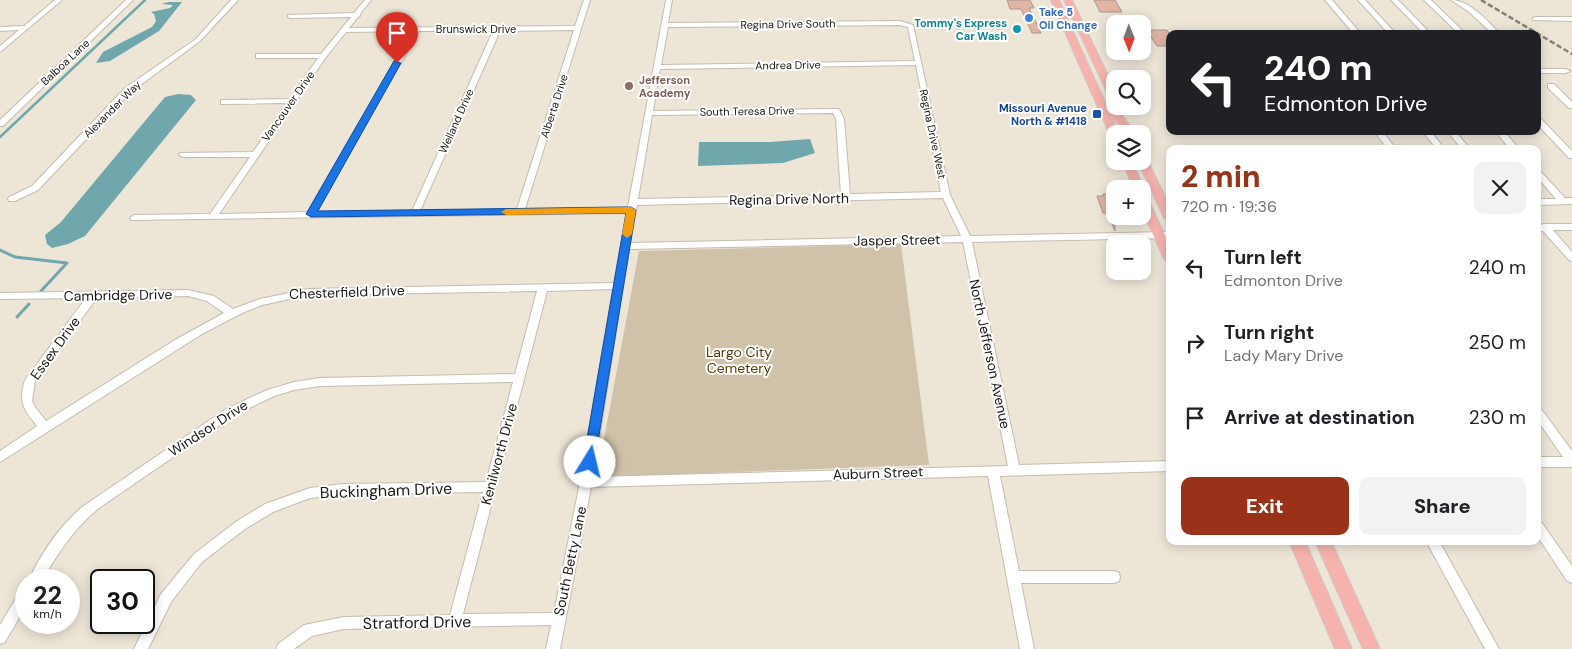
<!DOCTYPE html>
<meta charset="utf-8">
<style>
:root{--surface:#fff;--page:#f2f2f2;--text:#202124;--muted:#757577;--accent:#9a3219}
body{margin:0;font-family:"DM Sans",sans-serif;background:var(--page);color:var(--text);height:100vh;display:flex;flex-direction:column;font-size:19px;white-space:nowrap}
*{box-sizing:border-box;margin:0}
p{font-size:16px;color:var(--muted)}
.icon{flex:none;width:28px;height:28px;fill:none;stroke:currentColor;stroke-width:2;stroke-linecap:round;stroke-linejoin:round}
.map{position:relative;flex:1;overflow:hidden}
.panel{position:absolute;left:1166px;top:145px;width:375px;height:400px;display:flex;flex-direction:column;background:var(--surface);border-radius:10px;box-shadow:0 2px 12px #0003}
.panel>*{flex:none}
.guide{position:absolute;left:1166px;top:30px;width:375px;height:105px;border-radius:10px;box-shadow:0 2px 12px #0003;background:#202124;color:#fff;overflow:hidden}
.needle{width:32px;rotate:179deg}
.controls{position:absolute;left:1106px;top:15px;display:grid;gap:10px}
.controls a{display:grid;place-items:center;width:45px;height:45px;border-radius:10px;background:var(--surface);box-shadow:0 2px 12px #0003;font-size:25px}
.speed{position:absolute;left:15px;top:569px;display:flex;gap:10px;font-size:25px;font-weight:700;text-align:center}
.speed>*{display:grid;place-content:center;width:65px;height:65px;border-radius:50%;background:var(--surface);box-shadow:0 2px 12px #0003;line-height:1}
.speed small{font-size:12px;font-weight:400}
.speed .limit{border:2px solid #111;border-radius:8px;background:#fff;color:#111}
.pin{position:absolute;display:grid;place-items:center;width:42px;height:42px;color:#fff;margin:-51px -21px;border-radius:50% 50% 50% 0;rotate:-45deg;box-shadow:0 0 5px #0007}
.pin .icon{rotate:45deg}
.me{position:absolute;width:55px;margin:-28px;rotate:9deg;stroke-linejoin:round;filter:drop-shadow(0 0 4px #0008)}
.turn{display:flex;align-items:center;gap:18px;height:105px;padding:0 15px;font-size:22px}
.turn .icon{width:65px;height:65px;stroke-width:2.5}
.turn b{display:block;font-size:35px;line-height:42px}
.round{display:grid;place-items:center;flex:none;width:52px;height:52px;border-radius:10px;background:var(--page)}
.overview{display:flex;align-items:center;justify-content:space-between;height:85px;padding:0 15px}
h1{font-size:30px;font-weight:800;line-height:38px;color:var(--accent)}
.action{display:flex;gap:10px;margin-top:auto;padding:10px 15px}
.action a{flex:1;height:58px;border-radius:10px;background:var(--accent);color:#fff;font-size:20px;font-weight:800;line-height:58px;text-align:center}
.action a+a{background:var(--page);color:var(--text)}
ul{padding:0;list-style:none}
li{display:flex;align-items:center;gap:15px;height:75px;padding:0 15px}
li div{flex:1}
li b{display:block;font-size:19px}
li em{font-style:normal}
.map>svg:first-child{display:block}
</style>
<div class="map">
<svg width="1572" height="649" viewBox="0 0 1572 649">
<rect width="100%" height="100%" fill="#ede6d7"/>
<path fill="#cfc2a8" d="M901 244 929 465 597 477 639 251Z"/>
<g fill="#6fa7ad">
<path d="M169 2H182L159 31 110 61 96 63 103 52 152 27 156 21 154 14 151 12 170 8 173 5 161 4Z"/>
<path d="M178 94 191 95 196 100 85 236 68 244 52 248 47 244 45 235 61 222 165 97Z"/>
<path d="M810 139 815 153 783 163 698 166 699 142H770Z"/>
</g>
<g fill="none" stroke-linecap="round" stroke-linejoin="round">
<path stroke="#6fa7ad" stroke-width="2.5" d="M0 137 145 0"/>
<g stroke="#6fa7ad" stroke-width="3">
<path d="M0 250 15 257 67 263 41 291"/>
<path d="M17 317 29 304"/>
</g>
</g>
<g fill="#e2b4a2" stroke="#a89891">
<path d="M1007 0H1030L1034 8H1029L1041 33H1032L1021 9H1010Z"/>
<path d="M1094 0H1115L1122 12H1100Z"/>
<path d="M1146 30H1167L1170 35V46H1157Z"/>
<path d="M1103 194H1111L1115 204V231L1107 213H1103L1097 196H1104Z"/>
</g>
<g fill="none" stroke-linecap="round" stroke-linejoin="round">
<g stroke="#c4bdaf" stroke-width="2">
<g id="minor">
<path d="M55 0H62L0 52V46L19 30 0 31V27L24 26Z"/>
<path d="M126 0H133L3 126H0V120Z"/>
<path d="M231 0H238L200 41 131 92 38 190 15 201H9L8 199 9 197 32 186 125 88 196 39Z"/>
<path d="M365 0H371L360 14V16L358 17 349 28 575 26 584 0H590L525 209 628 207 666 0H672L668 23 900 21 913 25 950 195 970 236 1170 232V238L972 242 1019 465 1170 461V471L1000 476 1019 571H1114L1119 573 1120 577 1119 581 1114 583H1021L1034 649H1020L988 476 591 487 560 649H546L551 625 344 629 312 636 294 649H276L278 644 304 625 344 617 450 615 483 492 343 494 310 498 273 512 245 529 202 562 171 602 148 649H134L161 594 194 554 237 521 265 504 310 488 343 484 486 482 513 382 320 386 294 390 274 396 233 416 99 508C74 528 59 552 42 580H29C41 553 60 526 82 507L226 409 267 390 294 382 320 378 515 374 537 291 308 295 262 305 242 313 202 334 0 462V451L37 426C24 410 18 402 25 380L86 298 0 299V293L188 290 214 296 233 309 260 299 308 289 614 283 627 213 131 220 130 218 134 215 210 214 250 157H183L179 155 180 153 253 152 287 103 224 104H221V100L290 99 318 58H256V54H321L351 17 290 18 288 17V15L354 13ZM900 25 908 27 915 61 661 65 668 27ZM574 30 517 209 420 211 500 31ZM412 31 308 212 219 214 326 57 346 32ZM419 31H493L412 211 316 212ZM916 65 941 192 850 194 844 119 839 109 653 111 660 69ZM833 113 836 119 841 195 638 199 652 115ZM943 198 961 236 630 243 637 205ZM963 242 1008 466 593 477 629 249ZM613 289 580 482 554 613 463 614 547 291ZM188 296 207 301 224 313 175 340 46 421 35 407 32 401 35 381 97 298Z"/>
<path d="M1325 0H1332L1361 34H1354Z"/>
<path d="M1358 0H1365L1396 34H1389Z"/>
<path d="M1391 0H1398L1431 34H1424Z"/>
<path d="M1424 0H1431L1466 34H1459Z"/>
<path d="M1451 0C1469 0 1488 21 1500 34H1493L1468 11Z"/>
<path d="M1535 17H1572V21L1533 20V18Z"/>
<path d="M1538 69H1566L1570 71 1566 73H1538Z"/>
<path d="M1548 84H1554L1572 102V108H1569L1548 88Z"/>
<path d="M1538 119H1541L1572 151V158H1569L1538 125Z"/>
<path d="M1374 131H1382L1396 149H1388Z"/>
<path d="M1422 131H1430L1445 149H1437Z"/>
<path d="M1447 131H1455L1470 149H1462Z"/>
<path d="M1495 131H1504L1519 149H1510Z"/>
<path d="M1538 171 1541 172 1565 198H1572V204L1538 205V199H1556L1538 178Z"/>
<path d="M1545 224H1572V230H1553L1572 252V261L1569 260 1543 231H1538V225Z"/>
<path d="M1538 409 1542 410 1572 451V467H1538V457H1563L1538 421Z"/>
<path d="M1538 522 1542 523 1572 566V583L1567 581 1538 537Z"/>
<path d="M1426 541H1439L1499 649H1485Z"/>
<path d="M26 588V606L5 642 0 644V625L21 590Z"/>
</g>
</g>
<g stroke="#cdcccb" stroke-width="2">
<g id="major">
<path d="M1051 0H1059L1105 102 1111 101 1064 0H1072L1115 90V103L1113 102 1115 106 1134 131 1132 133H1126L1111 115 1119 134H1115V138L1110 135Z"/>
<path d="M1142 156 1147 159 1170 207V222L1164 218 1138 161H1142Z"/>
<path d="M1122 161H1132L1144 189 1143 191 1142 189H1134Z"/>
<path d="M1142 194 1147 197 1170 246V263L1164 259 1142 210Z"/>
<path d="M1289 541H1305L1352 649H1335Z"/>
<path d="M1315 541H1331L1380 649H1363Z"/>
</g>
</g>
<use href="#minor" fill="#fff" fill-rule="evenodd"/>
<use href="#major" fill="#f6b2ac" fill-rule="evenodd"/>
<path stroke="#868177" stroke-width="2.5" stroke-dasharray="5.5 2.5" stroke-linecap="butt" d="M1481 0 1572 54"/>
</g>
<path fill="#1a73e8" stroke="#114b97" d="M394 61 401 63 318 211 631 207 636 210 594 466 590 468 583 462 626 213 311 217 306 214Z"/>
<path fill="#f59e0b" d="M631 207 636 210 632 234 627 238 622 234 626 213 506 215 501 212 506 209Z"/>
<circle fill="#3f7fe0" stroke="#fff" stroke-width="2" cx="1029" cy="18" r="5"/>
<circle fill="#0f9aa8" stroke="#fff" stroke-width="2" cx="1017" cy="29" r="5"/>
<circle fill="#8d6e63" stroke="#fff" stroke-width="2" cx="629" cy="86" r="5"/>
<rect fill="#1a4fb4" stroke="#fff" stroke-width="2" x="1092" y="109" width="10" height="10" rx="2.5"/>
<g text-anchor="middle" stroke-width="4" stroke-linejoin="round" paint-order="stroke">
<g font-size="11" font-weight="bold" fill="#366cbe" stroke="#fff" text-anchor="start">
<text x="1039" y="16">Take 5<tspan x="1039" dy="13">Oil Change</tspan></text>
</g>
<g font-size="11" font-weight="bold" fill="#0d838f" stroke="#fff" text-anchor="end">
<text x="1007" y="27">Tommy's Express<tspan x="1007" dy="13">Car Wash</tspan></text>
</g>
<g font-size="11" fill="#1b1813" stroke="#fff">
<text transform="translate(788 24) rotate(-1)" y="4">Regina Drive South</text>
<text x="476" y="33">Brunswick Drive</text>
<text transform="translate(65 62) rotate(-43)" y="4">Balboa Lane</text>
<text transform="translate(788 65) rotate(-1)" y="4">Andrea Drive</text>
<text transform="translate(288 106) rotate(-55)" y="4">Vancouver Drive</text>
<text transform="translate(554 106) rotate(-72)" y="4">Alberta Drive</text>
<text transform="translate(112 109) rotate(-45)" y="4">Alexander Way</text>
<text transform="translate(747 111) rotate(-1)" y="4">South Teresa Drive</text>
<text transform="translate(456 121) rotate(-66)" y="4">Welland Drive</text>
<text transform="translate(933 134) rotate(78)" y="4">Regina Drive West</text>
</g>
<g font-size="11" font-weight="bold" fill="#785e54" stroke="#fff" text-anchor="start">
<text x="639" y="84">Jefferson<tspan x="639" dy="13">Academy</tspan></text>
</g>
<g font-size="11" font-weight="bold" fill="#164399" stroke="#fff" text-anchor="end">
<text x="1087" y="112">Missouri Avenue<tspan x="1087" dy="13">North &amp; #1418</tspan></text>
</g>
<g font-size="14" fill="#1b1813" stroke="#fff">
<text transform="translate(789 199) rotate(-1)" y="5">Regina Drive North</text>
<text transform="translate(897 240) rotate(-1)" y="5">Jasper Street</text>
<text transform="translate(347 292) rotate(-2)" y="5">Chesterfield Drive</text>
<text transform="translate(118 295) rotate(-1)" y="5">Cambridge Drive</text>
<text transform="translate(55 348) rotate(-54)" y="5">Essex Drive</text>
<text transform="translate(990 354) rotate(78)" y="5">North Jefferson Avenue</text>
<text transform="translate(208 428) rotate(-33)" y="5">Windsor Drive</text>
<text transform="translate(499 454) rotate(-75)" y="5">Kenilworth Drive</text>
<text transform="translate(878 473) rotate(-2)" y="5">Auburn Street</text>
<text transform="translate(570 561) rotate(-78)" y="5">South Betty Lane</text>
</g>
<g font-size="14" fill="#523d08" stroke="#fff">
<text x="739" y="357">Largo City<tspan x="739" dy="16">Cemetery</tspan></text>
</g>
<g font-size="16" fill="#1b1813" stroke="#fff">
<text transform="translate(386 490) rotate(-2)" y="6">Buckingham Drive</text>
<text transform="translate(417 622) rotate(-1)" y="6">Stratford Drive</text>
</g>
</g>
</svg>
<div class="controls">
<a><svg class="needle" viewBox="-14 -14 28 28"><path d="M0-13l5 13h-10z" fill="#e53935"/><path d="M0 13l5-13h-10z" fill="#757577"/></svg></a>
<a><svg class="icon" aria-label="search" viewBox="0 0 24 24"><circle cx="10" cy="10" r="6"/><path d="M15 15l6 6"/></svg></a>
<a><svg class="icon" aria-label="layers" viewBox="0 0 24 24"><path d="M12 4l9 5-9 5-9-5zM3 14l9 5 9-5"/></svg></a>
<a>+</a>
<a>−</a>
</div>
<div class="speed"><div>22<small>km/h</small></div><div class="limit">30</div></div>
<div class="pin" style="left:397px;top:63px;background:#d93025"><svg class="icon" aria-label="arrive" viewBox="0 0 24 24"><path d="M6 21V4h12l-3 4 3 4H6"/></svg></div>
<svg class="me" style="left:590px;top:462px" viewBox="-20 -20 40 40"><circle r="19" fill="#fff"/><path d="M0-13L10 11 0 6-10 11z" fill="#1a73e8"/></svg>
<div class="guide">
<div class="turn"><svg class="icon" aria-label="left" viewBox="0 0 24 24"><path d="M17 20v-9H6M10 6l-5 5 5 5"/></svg><div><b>240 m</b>Edmonton Drive</div></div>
</div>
<section class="panel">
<div class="overview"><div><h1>2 min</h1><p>720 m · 19:36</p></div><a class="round"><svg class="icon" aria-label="close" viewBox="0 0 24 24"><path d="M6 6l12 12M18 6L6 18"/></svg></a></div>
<ul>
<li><svg class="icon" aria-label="left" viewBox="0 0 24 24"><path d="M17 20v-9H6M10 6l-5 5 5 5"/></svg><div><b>Turn left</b><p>Edmonton Drive</p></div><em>240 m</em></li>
<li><svg class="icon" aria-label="right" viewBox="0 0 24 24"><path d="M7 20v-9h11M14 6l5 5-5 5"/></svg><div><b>Turn right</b><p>Lady Mary Drive</p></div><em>250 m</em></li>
<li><svg class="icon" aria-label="arrive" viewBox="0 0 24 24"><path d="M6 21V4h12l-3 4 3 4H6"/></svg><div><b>Arrive at destination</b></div><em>230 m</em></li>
</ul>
<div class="action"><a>Exit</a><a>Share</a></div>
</section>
</div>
